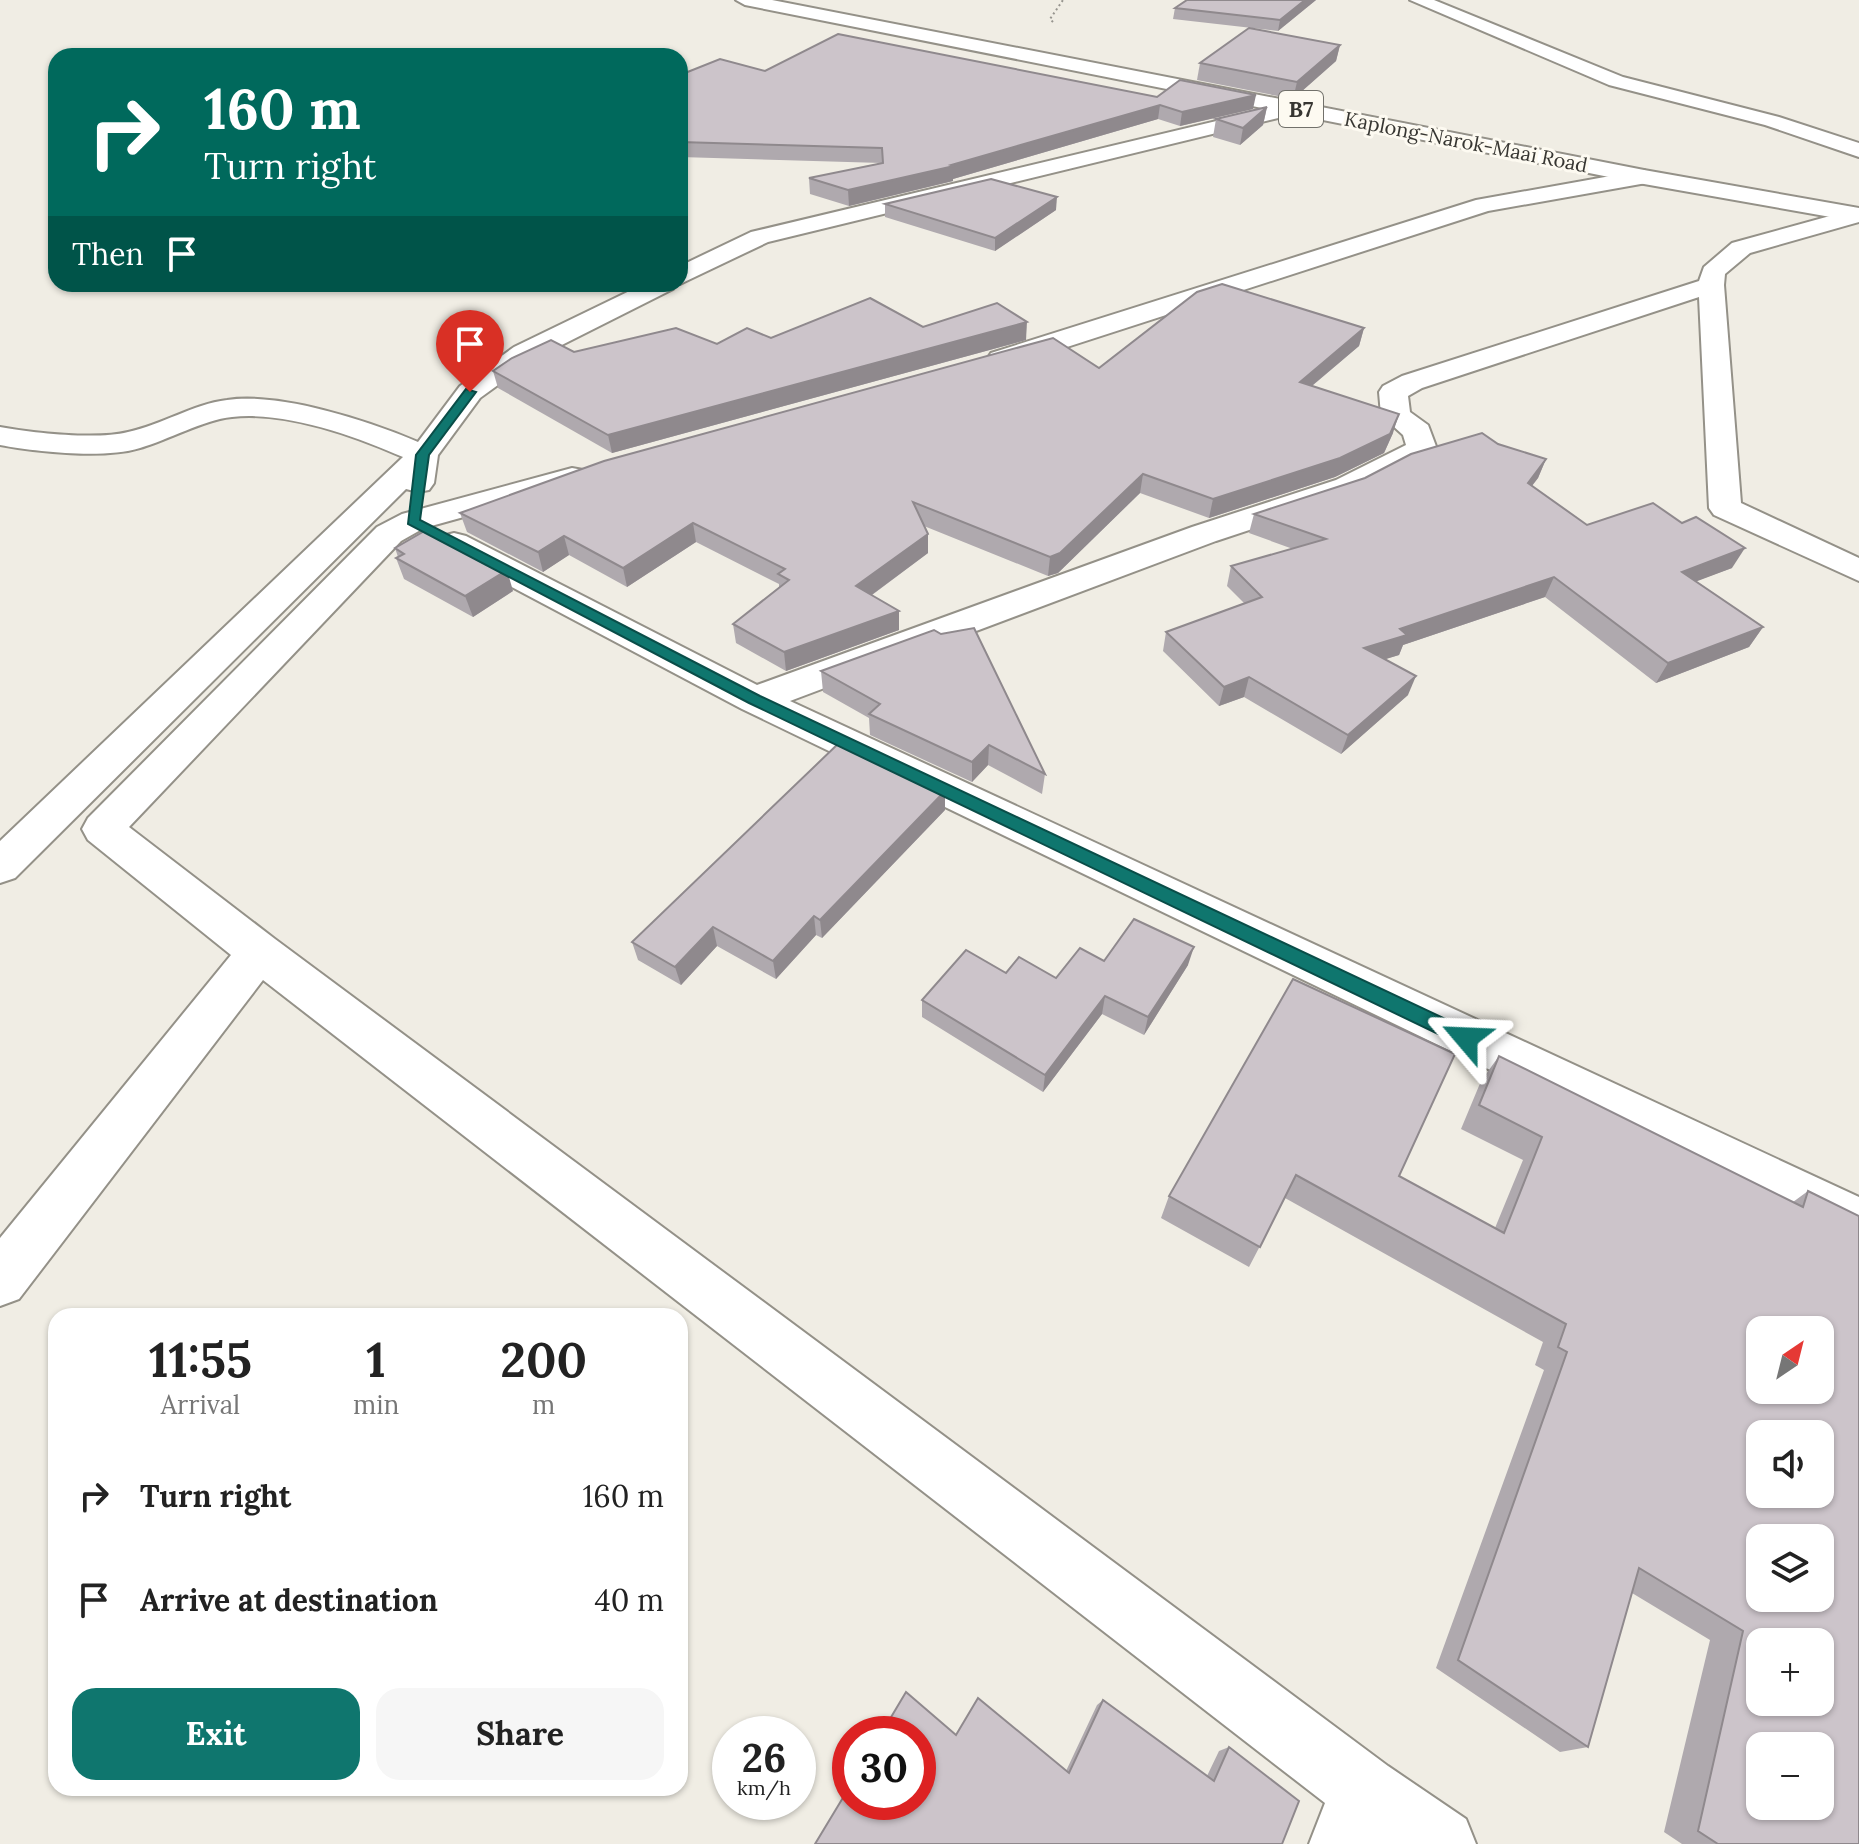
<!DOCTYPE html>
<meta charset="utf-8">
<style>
:root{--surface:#fff;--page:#f6f6f6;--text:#222;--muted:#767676;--accent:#0f766e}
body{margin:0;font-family:Lora,serif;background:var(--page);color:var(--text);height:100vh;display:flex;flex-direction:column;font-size:30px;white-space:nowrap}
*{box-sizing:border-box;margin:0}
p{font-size:26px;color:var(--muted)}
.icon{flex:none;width:44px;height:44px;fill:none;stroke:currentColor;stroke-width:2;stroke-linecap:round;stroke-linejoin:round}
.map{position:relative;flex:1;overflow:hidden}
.drawer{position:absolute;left:48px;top:1308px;width:640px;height:488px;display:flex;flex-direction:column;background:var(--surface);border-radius:24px;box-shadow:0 2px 6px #0004}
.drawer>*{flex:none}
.banner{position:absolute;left:48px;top:48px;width:640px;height:244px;border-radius:24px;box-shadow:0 2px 6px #0004;background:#00695c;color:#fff;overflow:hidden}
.needle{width:52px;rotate:35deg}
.fabs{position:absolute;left:1746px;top:1316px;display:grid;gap:16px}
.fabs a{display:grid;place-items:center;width:88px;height:88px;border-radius:16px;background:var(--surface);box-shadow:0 2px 6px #0004;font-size:40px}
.speed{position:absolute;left:712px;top:1716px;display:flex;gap:16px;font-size:40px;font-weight:700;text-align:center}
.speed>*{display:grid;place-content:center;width:104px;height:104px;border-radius:50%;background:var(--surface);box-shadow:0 2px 6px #0004;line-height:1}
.speed small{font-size:20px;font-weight:400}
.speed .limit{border:12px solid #d22;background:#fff;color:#111}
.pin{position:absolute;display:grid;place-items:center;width:68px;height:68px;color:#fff;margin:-82px -34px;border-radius:50% 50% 50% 0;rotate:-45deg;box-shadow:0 0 8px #0007}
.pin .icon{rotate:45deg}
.me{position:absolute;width:88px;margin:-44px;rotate:296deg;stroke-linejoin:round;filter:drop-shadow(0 0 6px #0008)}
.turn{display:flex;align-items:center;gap:28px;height:168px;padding:0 24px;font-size:36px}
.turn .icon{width:104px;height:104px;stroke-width:2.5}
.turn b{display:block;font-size:56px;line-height:68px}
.then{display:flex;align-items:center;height:76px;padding:0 24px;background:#0003;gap:16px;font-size:30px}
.eta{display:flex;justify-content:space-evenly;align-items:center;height:136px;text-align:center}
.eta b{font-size:48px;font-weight:700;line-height:56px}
.primary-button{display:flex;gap:16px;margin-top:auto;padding:16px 24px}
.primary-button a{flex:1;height:92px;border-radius:24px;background:var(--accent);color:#fff;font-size:32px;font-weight:700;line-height:92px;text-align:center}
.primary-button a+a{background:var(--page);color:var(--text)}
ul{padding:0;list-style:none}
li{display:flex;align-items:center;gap:24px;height:104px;padding:0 24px}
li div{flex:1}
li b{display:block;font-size:30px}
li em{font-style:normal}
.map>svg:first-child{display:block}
</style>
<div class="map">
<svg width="1859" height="1844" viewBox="0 0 1859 1844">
<rect width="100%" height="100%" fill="#f0ede4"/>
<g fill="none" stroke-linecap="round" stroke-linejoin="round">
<g stroke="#949188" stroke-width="4">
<g id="minor">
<path d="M1410 0H1434L1623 77 1779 117 1859 143V157L1765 125 1609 85Z"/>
<path d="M1296 102 1306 108 1303 112 768 242 680 284V266L751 232Z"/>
<path d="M1644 170 1655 177 1652 182 1488 211 1011 365 1001 367 991 365 987 359 991 353 1476 200Z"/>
<path d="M1859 208V222L1750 253 1725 274 1724 285 1741 503 1859 558V581L1714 515 1709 508 1699 297 1422 388 1408 396 1410 412 1428 425 1437 449 1433 455 1358 494 1216 541 790 701 1859 1197V1248L742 709 442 550 437 543 442 536 454 533 466 536 757 685 1192 527 1336 480 1406 445 1403 435 1381 415 1379 392 1383 386 1402 376 1699 281 1704 267 1732 243Z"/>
<path d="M644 284H677L673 289 534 359 480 398 438 455 434 483 429 490 418 492 406 489 15 878 0 883V841L403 457C355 436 285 411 232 417 203 420 168 440 140 448 104 459 37 452 0 445V427C33 433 96 440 128 432 162 425 193 404 227 400 280 392 369 421 418 442L460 386 514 347Z"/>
<path d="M572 468 583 470 588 477 583 484 424 528 401 541 129 827 275 939 1388 1766 1466 1819 1476 1844H1309L1325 1803 263 980 19 1299 0 1306V1238L231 955 88 840 82 829 88 818 377 527 402 514Z"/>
</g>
</g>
<g stroke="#949188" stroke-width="4">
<path id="trunk" d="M736 0H772L1644 170 1859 208V222L1644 184 745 5Z"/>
</g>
<path stroke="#96948e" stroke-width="2" stroke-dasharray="2 3" stroke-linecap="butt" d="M1053 22 1050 19 1063 0"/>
<use href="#minor" fill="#fff" fill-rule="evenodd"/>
<use href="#trunk" fill="#fff" fill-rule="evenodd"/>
</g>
<g fill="#afa9ae">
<path d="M1316 0 1278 31 1173 19 1175 8Z"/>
<path d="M1340 45 1336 61 1293 99 1197 80 1200 63Z"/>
<path d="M765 71 1157 97 1253 109 1180 126 1158 119 953 179V181L849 206 810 194 809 178 882 163 680 157V75Z"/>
<path d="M1267 107 1263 125 1240 145 1213 137 1216 119Z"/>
<path d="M885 204 1056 210 995 251 885 217Z"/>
<path d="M923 327 1026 340 612 453 498 388 493 371 771 338Z"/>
<path d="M1364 328 1359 346 1312 386 1393 433 1384 453 1335 477 1209 518 1140 493 1058 573 1048 576 924 526 928 553 872 595 899 630 786 671 736 643 733 624 779 587V584L696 542 627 587 569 555 543 572 467 532 460 513 1099 368Z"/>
<path d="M1498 444 1546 459 1538 478 1532 486 1587 525 1732 568 1696 581 1763 627 1749 647 1656 683 1545 597 1403 645 1399 655 1385 659 1408 695 1341 754 1244 697 1219 706 1163 651 1166 632 1244 603 1227 586 1231 566 1293 549 1249 533 1254 514Z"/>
<path d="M395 548 513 591 473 617 404 579 396 558 398 557Z"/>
<path d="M934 630 1045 774 1042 794 988 765 972 782 870 735 869 718 823 692 821 671Z"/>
<path d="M945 810 822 938 816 935 776 979 717 946 681 985 638 960 632 942Z"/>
<path d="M1104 961 1188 965 1144 1035 1102 1014 1043 1092 922 1017V1000L1056 978Z"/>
<path d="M1293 979 1399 1176 1495 1228 1523 1160 1461 1129 1481 1081 1499 1056 1793 1202 1808 1191 1859 1844H1682L1664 1832 1710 1640 1632 1593 1588 1747 1560 1752 1436 1668 1544 1370 1535 1365 1543 1342 1285 1198 1249 1267 1161 1218 1169 1196Z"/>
<path d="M1103 1700 1207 1776 1219 1751 1229 1747 1282 1844 956 1735 1066 1771 1097 1705Z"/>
</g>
<g fill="#8f898d">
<path d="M1305 0H1316L1278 31 1280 20Z"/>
<path d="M1340 45 1336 61 1293 99 1297 82Z"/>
<path d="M1256 95 1253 109 1180 126 1182 112Z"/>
<path d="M1160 105 1158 119 953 179V181L849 206 848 190 951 165Z"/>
<path d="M1267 107 1263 125 1240 145 1243 128Z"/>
<path d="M1057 197 1056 210 995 251V238Z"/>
<path d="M1027 322 1026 340 612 453 608 435Z"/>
<path d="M1364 328 1359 346 1295 400 1300 382Z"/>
<path d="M1399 414 1393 433 1384 453 1335 477 1209 518 1213 499Z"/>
<path d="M1546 459 1538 478 1519 502 1528 483Z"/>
<path d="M1143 474 1140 493 1058 573 1048 576 1050 557Z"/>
<path d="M693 523 696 542 627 587 623 568Z"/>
<path d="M928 534V553L858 605 856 586Z"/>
<path d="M564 536 569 555 543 572 538 552Z"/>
<path d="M1745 548 1732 568 1671 591 1682 572Z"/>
<path d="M507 570 513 591 473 617 465 596Z"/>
<path d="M1554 577 1545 597 1403 645 1399 655 1357 668 1364 648 1400 629Z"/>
<path d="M899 611V630L786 671 784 652Z"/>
<path d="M1763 627 1749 647 1656 683 1668 663Z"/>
<path d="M1416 676 1408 695 1341 754 1348 735Z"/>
<path d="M1249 677 1244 697 1219 706 1224 687Z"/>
<path d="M989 745 988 765 972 782V762Z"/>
<path d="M945 791V810L822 938 820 920Z"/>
<path d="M814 916 816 935 776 979 773 961Z"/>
<path d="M713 927 717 946 681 985 675 967Z"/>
<path d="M1194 947 1188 965 1144 1035 1148 1017Z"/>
<path d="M1105 996 1102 1014 1043 1092 1045 1075Z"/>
</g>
<g fill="#ccc4ca" stroke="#8f898d" stroke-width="2" fill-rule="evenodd">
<path d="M1187 0H1305L1280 20 1175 8Z"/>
<path d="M1249 28 1340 45 1297 82 1200 63Z"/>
<path d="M838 34 1157 97 1180 80 1256 95 1182 112 1160 105 951 165 954 166 848 190 809 178 883 163 882 148 680 142V75L720 59 765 71Z"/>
<path d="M1267 107 1243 128 1216 119Z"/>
<path d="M991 179 1057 197 995 238 885 204Z"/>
<path d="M1222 284 1364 328 1300 382 1399 414 1390 434 1340 458 1213 499 1143 474 1060 553 1050 557 913 502 928 534 856 586 899 611 784 652 733 624 789 580 778 574 785 569 693 523 623 568 564 536 538 552 460 513 604 461 1053 338 1099 368 1197 292Z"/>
<path d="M870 298 923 327 997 303 1027 322 608 435 493 371 512 358 551 340 574 352 676 328 717 344 747 328 771 338Z"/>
<path d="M1482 433 1498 444 1546 459 1528 483 1587 525 1653 503 1682 523 1696 517 1745 548 1682 572 1763 627 1668 663 1554 577 1400 629 1407 635 1364 648 1416 676 1348 735 1249 677 1224 687 1166 632 1262 597 1231 566 1326 539 1254 514 1365 478 1411 454Z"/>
<path d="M428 529 507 570 465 596 396 558 404 554 395 548Z"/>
<path d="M974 628 1045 774 989 745 972 762 869 714 880 704 821 671 934 630 941 634Z"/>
<path d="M841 741 945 791 820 920 814 916 773 961 713 927 675 967 632 942Z"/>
<path d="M1134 919 1194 947 1148 1017 1105 996 1045 1075 922 1000 966 950 1006 973 1019 957 1056 978 1080 948 1104 961Z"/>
<path d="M1293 979 1455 1054 1399 1176 1504 1233 1542 1137 1479 1105 1499 1056 1803 1207 1808 1191 1859 1216V1844H1718L1698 1831 1743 1631 1639 1568 1588 1747 1458 1660 1567 1352 1558 1347 1566 1324 1296 1175 1260 1247 1169 1196ZM1760 1330H1820V1390H1760ZM1760 1434H1820V1494H1760ZM1760 1538H1820V1598H1760ZM1760 1642H1820V1702H1760ZM1760 1746H1820V1806H1760Z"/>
<path d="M906 1692 956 1735 978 1698 1069 1773 1103 1700 1214 1781 1229 1747 1299 1801 1282 1844H815L850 1786V1802H918V1734H881Z"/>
</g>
<path fill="#0f766e" stroke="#0a4d48" stroke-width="2" d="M466 389 476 392 429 455 420 520 760 696 1473 1032 1476 1038 1473 1044 1466 1046 1459 1044 749 703 408 524 416 455Z"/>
<g text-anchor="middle" stroke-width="6" stroke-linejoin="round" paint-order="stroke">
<g font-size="20" fill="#373632" stroke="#fdfaf1">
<text transform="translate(1466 142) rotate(11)" y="7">Kaplong-Narok-Maai Road</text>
</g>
<rect fill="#fdfaf1" stroke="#72716b" stroke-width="2" x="1279" y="91" width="44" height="36" rx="6"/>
<g font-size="22" font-weight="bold" fill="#373632">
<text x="1301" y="117">B7</text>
</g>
</g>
</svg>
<div class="fabs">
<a><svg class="needle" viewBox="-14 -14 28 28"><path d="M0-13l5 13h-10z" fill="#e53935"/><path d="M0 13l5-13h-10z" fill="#767676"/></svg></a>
<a><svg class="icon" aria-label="sound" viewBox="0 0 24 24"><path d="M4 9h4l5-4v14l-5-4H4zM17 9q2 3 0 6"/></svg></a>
<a><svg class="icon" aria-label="layers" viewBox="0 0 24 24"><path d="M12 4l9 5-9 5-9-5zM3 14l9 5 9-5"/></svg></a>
<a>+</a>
<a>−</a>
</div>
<div class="speed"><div>26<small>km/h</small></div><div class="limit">30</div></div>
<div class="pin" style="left:470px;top:392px;background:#d93025"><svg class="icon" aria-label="arrive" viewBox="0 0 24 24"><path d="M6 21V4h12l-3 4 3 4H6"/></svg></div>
<svg class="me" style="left:1466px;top:1038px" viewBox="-20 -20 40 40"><path d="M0-17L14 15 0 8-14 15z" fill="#0f766e" stroke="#fff" stroke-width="4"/></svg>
<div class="banner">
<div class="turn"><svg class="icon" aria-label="right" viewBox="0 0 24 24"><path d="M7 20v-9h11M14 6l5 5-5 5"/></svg><div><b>160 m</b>Turn right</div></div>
<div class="then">Then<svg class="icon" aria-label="arrive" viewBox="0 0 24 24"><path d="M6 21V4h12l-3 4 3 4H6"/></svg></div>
</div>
<section class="drawer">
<div class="eta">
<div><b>11:55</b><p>Arrival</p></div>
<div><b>1</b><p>min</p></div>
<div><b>200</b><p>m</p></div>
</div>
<ul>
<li><svg class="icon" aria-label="right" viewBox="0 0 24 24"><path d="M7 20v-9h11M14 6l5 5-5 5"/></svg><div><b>Turn right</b></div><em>160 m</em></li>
<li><svg class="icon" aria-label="arrive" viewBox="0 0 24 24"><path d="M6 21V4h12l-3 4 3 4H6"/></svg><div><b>Arrive at destination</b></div><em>40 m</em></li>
</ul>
<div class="primary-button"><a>Exit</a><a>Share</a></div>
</section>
</div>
